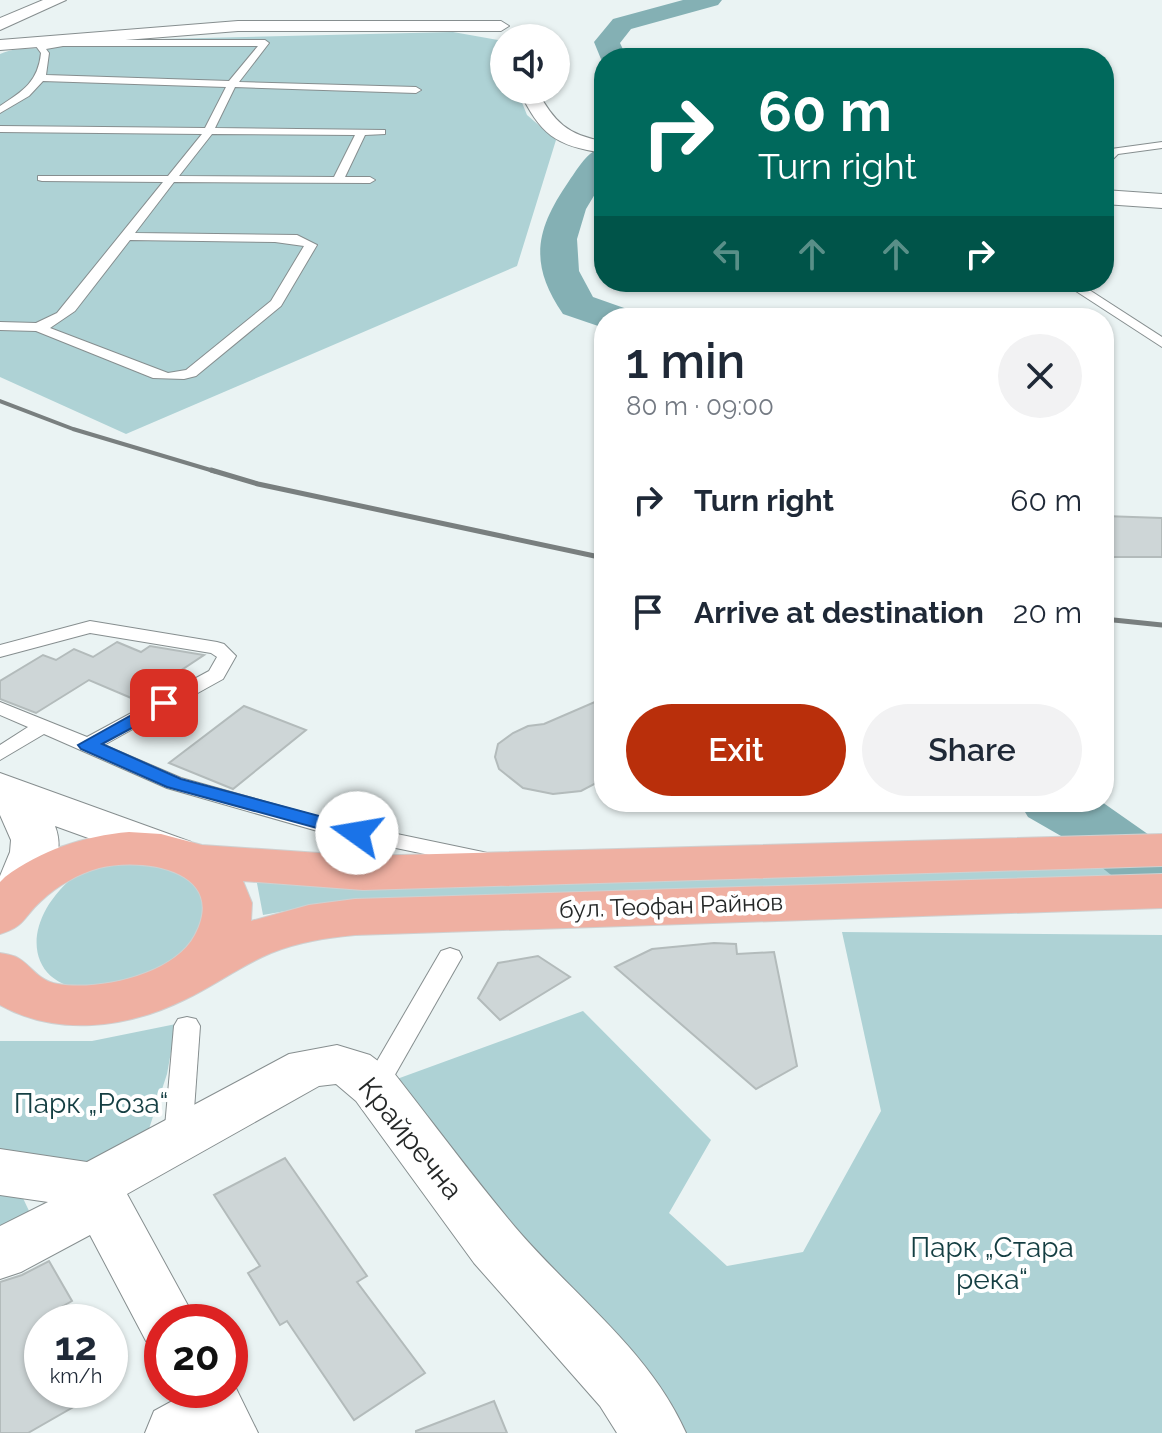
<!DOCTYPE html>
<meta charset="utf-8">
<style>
:root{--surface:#fff;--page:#f2f2f3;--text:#1f2937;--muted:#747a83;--accent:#b92f0b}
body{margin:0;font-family:Raleway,sans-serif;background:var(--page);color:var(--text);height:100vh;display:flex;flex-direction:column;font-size:30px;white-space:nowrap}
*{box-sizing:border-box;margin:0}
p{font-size:26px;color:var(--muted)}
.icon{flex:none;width:44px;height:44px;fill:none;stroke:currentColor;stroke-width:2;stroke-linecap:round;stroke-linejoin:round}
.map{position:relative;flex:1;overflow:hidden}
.side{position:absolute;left:594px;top:308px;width:520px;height:504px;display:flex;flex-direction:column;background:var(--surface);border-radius:32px;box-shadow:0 2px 6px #0004}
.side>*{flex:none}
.hud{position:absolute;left:594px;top:48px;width:520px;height:244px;border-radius:32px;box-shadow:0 2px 6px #0004;background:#00695c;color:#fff;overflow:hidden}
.buttons{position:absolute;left:490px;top:24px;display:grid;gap:16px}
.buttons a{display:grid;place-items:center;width:80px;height:80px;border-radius:50%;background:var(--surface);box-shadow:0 2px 6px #0004;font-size:40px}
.speed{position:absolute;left:24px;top:1304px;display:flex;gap:16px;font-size:40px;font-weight:700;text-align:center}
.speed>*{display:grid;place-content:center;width:104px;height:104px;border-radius:50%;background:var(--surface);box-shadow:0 2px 6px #0004;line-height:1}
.speed small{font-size:20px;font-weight:400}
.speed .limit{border:12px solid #d22;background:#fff;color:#111}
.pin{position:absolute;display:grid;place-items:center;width:68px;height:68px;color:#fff;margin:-34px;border-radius:16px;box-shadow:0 4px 12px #0006}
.me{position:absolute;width:88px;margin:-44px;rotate:283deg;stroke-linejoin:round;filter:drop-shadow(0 0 6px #0008)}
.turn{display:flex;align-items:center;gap:28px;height:168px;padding:0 32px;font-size:36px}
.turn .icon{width:104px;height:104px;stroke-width:2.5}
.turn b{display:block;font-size:56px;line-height:68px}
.lanes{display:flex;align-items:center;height:76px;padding:0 32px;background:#0003;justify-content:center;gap:40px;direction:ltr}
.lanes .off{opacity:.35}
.round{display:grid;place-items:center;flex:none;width:84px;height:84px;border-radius:42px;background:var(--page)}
.head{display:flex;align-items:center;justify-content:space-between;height:136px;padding:0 32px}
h1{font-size:48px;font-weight:600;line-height:60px}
.cta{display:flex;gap:16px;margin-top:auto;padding:16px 32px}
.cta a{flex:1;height:92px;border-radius:48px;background:var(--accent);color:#fff;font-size:32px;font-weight:600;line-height:92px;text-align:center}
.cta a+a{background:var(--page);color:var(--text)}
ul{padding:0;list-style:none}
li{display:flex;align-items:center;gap:24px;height:112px;padding:0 32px}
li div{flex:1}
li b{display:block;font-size:30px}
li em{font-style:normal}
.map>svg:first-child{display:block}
</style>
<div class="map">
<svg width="1162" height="1433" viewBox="0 0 1162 1433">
<rect width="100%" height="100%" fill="#eaf3f3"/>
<g fill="#aed2d5">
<path d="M453 32 498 40 504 55V90H517L527 115 556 140 517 266 126 434 0 377V54C25 43 49 54 76 41Z"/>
<path d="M138 861 186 875 201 889 204 927C195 938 185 956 173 965 163 971 149 974 138 978 39 1019 0 935 78 873 94 864 120 864 138 861Z"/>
<path d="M1162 862V875L331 903 263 915 256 878 334 888Z"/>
<path d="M842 932 1162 935V1433H654L375 1087 583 1011 711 1140 669 1213 727 1266 803 1252 881 1111Z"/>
<path d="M176 1024 167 1074 145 1141 95 1167 0 1153V1041H92Z"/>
<path d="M0 1192 21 1194 30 1213 0 1226Z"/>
</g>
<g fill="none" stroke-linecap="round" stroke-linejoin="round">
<g fill="#84b0b4" fill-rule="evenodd">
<path d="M683 0H722L718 5 631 29 620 43 627 58H604L603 64 594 42 613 19Z"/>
<path d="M604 147V179L586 209 577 239 579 271 593 297 627 309 633 318H604V328L563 314C528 263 536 229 569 181 579 167 587 151 604 147Z"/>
<path d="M1019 802H1102L1162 844V903L1137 896 1068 840 1028 817Z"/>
</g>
</g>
<g fill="#ced6d7" stroke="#b3bbbb" stroke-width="2">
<path d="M1104 516 1162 518V557H1104Z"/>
<path d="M117 642 141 652 150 646 204 655 136 700 89 680 36 713 0 699V681L43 655 56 660 74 649 93 657Z"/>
<path d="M604 698V779L581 791 553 794 523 788 499 769 495 757 498 744 513 733 528 726 544 724Z"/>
<path d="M244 706 306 730 233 789 169 763Z"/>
<path d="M714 943 736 944 737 954 774 952 797 1066 756 1089 615 967 652 949Z"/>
<path d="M538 956 570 977 500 1020 478 998 498 963Z"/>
<path d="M285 1158 367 1276 357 1282 425 1373 354 1420 287 1321 280 1325 248 1273 260 1266 214 1195Z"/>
<path d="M49 1261 72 1301 42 1318V1390H103L28 1433H0V1282L22 1275Z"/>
<path d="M494 1401 507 1433H416V1431Z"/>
</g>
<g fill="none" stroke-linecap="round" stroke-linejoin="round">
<g stroke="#868e8f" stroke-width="2">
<g id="service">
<path d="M37 39 43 44 63 40H265L269 43 239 82 416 87 421 90 416 93 235 87 215 128 385 130V134L365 135 345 177H370L375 180 370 183 174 182 135 233 297 235 317 245 281 306 196 376 184 379 153 378 36 331 0 330V322L36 323 57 313 163 182 42 181 38 180V176H168L202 134 0 132V126L205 128 226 87 43 81 29 96 0 113V106C23 91 38 82 41 53L33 42ZM63 46H258L229 81 46 75 49 53 46 49ZM212 134 355 135 334 177 179 176ZM130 240 275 242 304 246 271 301 186 370 168 373 50 328 75 311Z"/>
<path d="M1162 142V148L1118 154 1104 168V158L1111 149Z"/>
<path d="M1062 282H1077L1162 337V347Z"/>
<path d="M90 621 217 642 224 644 236 656 223 679 104 745 181 778 330 820 483 852 491 854 494 859 491 864 483 866 328 834 167 788 44 734 0 760V745L28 727 0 715V702L87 737 209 671 217 657 211 653 90 633 0 657V645Z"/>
<path d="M450 948 459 951 462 957 384 1094 375 1097 366 1094 362 1087 366 1080 441 951Z"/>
<path d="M187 1017 196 1019 200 1026 192 1138 188 1146 178 1149 168 1146 164 1138 174 1026 178 1019Z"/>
</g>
</g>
<g stroke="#868e8f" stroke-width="2">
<g id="minor">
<path d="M238 21H501L509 26 501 31H238L0 50V40Z"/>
<path d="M519 90H537C553 121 568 136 604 141V153C555 146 540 134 519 90Z"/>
<path d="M1104 190 1162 194V208L1104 204Z"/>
<path d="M337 1045 370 1055 394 1073C434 1124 473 1177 515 1227 572 1294 650 1351 686 1433H617L600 1406 474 1263 356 1101 336 1084 319 1086 127 1194 197 1322H162V1347L146 1341 90 1235 21 1272 0 1279V1226L48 1202 0 1195V1149L87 1162 289 1054Z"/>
<path d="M230 1376 258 1433H145L154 1411 176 1399 172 1390H230Z"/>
</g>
</g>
<g stroke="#868e8f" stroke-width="2">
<g id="secondary">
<path d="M43 0H66L0 30V18Z"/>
<path d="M0 773 191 842 199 853 191 864 174 869 55 826C67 856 47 885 31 910L13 915 0 912V876L10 852 11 840 0 815Z"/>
</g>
</g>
<g stroke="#cfd0d0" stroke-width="2">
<path id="primary" d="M129 832 161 834 202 845 363 856 1162 834V866L363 890 243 881 252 903 251 921 309 905 355 899 1162 874V908L355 935C326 938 298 942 271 953 240 966 214 986 184 1000 127 1028 57 1037 0 1005V953C5 954 13 955 18 958 32 966 38 981 58 984 98 991 174 975 195 935 229 870 143 857 99 868 78 874 57 886 41 901 23 917 26 926 0 934V882L5 877C41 850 84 836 129 832Z"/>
</g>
<use href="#service" fill="#fff" fill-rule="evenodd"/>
<use href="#minor" fill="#fff" fill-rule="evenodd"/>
<use href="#secondary" fill="#fff" fill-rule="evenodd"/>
<use href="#primary" fill="#efb0a2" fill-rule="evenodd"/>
<path stroke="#797f7f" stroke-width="4" d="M0 401 73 429 217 472"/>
<g stroke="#797f7f" stroke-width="5">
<path d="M211 470 258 484 604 558"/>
<path d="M1104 619 1162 625"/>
</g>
</g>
<path fill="#1a73e8" stroke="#114b97" stroke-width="2" d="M164 697 173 703 171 707 102 744 181 779 364 828 367 833 364 837 357 839 167 787 81 749 78 745Z"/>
<g text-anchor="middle" stroke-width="8" stroke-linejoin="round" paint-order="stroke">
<g font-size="24" fill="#252828" stroke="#fff">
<text transform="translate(671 906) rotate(-2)" y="8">бул. Теофан Райнов</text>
</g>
<g font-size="28" fill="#143e42" stroke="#fff">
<text x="91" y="1113">Парк „Роза“</text>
<text x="992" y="1257">Парк „Стара<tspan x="992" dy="32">река“</tspan></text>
</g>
<g font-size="28" fill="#252828" stroke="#fff">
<text transform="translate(411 1138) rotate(51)" y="10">Крайречна</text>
</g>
</g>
</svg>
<div class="buttons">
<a><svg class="icon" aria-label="sound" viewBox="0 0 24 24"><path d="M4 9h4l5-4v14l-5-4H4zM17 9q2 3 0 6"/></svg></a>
</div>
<div class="speed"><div>12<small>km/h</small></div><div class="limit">20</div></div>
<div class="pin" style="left:164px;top:703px;background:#d93025"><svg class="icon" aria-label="arrive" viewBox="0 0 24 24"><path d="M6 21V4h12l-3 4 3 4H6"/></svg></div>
<svg class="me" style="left:357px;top:833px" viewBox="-20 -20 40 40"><circle r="19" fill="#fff"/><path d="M0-13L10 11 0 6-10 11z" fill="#1a73e8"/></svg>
<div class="hud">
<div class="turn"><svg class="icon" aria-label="right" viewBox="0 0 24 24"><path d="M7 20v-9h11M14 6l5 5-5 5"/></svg><div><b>60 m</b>Turn right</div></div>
<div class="lanes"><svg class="icon off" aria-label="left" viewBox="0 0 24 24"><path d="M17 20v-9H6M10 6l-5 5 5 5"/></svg><svg class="icon off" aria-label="ahead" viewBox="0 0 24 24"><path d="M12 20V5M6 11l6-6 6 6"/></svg><svg class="icon off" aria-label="ahead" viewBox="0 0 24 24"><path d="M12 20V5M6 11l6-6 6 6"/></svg><svg class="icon" aria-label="right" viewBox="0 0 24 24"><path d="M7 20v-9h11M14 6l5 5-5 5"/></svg></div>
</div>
<section class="side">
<div class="head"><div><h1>1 min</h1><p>80 m · 09:00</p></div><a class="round"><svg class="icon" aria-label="close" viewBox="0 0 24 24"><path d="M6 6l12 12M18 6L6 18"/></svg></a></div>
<ul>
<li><svg class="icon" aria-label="right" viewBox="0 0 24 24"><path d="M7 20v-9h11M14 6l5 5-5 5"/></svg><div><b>Turn right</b></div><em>60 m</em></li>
<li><svg class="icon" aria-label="arrive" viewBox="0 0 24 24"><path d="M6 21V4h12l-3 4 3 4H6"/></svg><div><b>Arrive at destination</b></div><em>20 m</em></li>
</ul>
<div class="cta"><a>Exit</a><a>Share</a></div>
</section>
</div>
